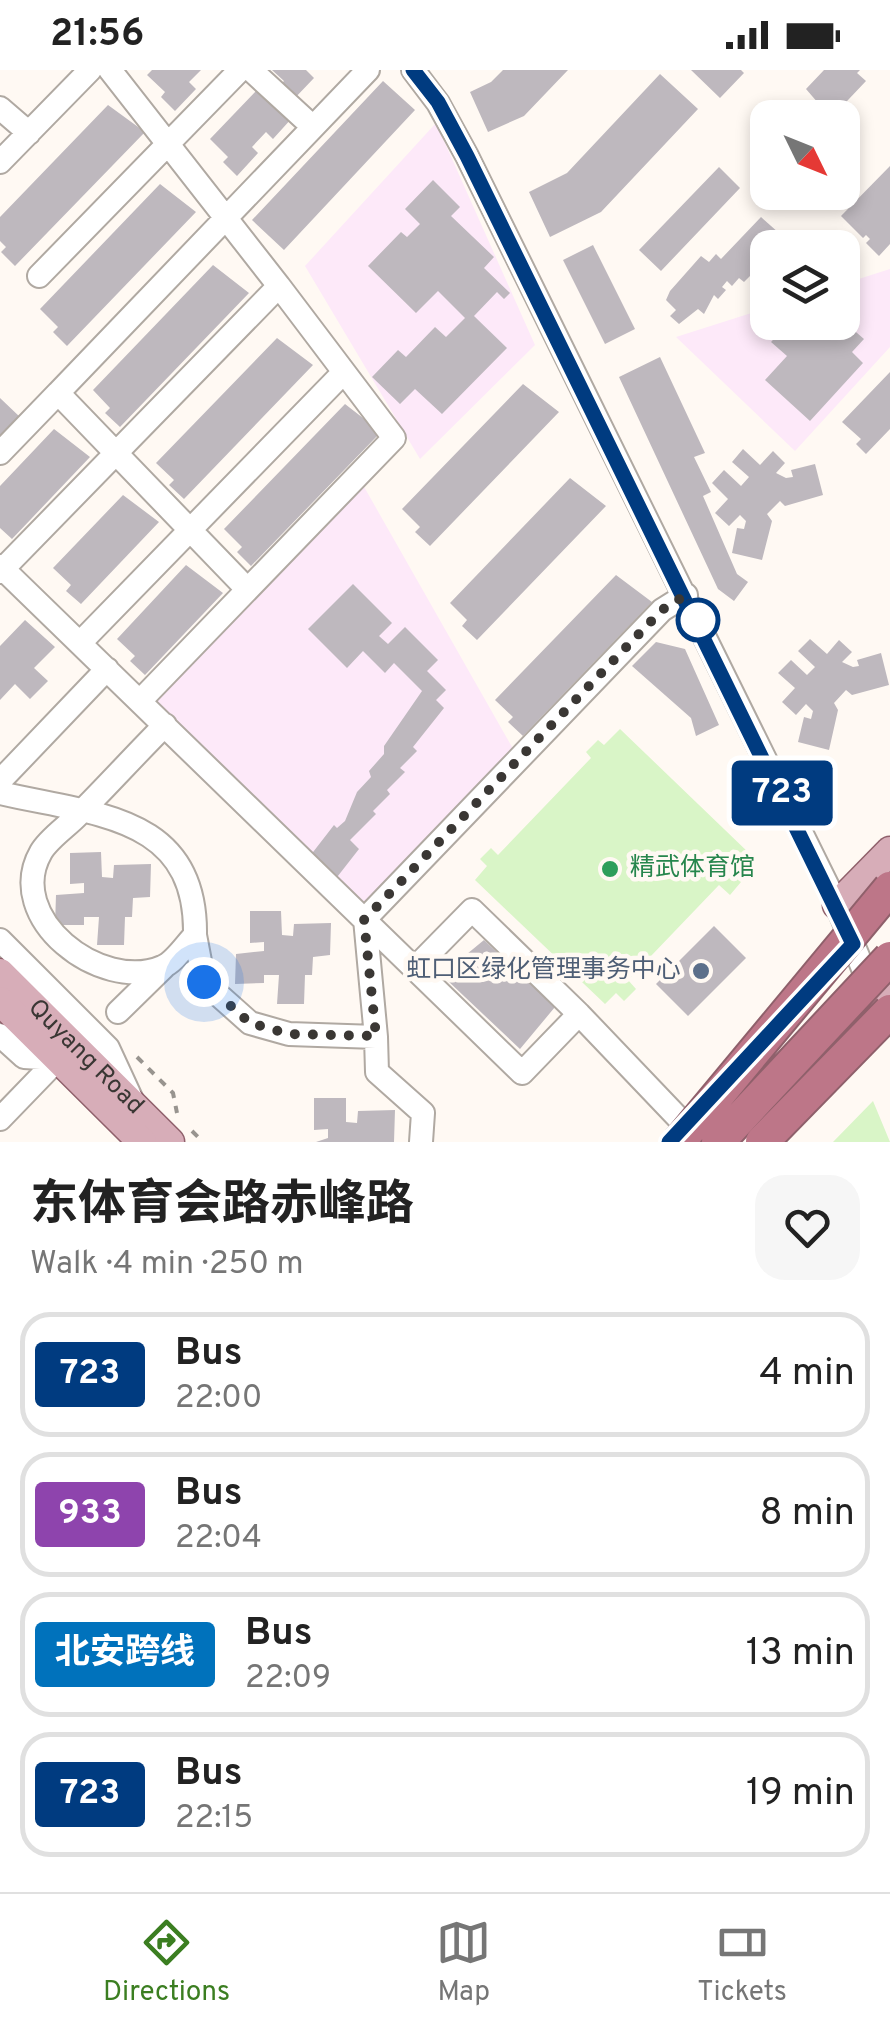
<!DOCTYPE html>
<html lang="en">
<head>
<meta charset="utf-8">
<style>
  body { margin:0; font-family:Overpass,"Noto Sans SC",sans-serif; background:#f6f6f6; color:#222; height:100vh; display:flex; flex-direction:column; font-size:38px; white-space:nowrap }
  * { box-sizing:border-box; margin:0 }
  p { font-size:32px; color:#767676 }
  .icon { flex:none; width:55px; height:55px; fill:none; stroke:currentColor; stroke-width:2; stroke-linecap:round; stroke-linejoin:round }
  .map { position:relative; height:1072px; overflow:hidden }
  .sheet { display:flex; flex-direction:column; background:#fff; flex:1 }
  .sheet>* { flex:none }
  .badge { padding:0 20px; border-radius:8px; font-size:35px; line-height:65px }
  .needle { width:65px; rotate:133deg }
  .fabs { position:absolute; left:750px; top:30px; display:grid; gap:20px }
  .fabs a { display:grid; place-items:center; width:110px; height:110px; border-radius:20px; background:#fff; box-shadow:0 5px 15px #0003; font-size:50px }
  .you { position:absolute; width:50px; height:50px; margin:-25px; border:8px solid #fff; border-radius:50%; background:#1a73e8; box-shadow:0 0 0 15px #1a73e833 }
  .map>.badge { position:absolute; translate:-50% -50%; box-shadow:0 0 0 5px #fff }
  .round { display:grid; place-items:center; flex:none; width:105px; height:105px; border-radius:30px; background:#f6f6f6 }
  .headline { display:flex; align-items:center; justify-content:space-between; height:170px; padding:0 30px }
  h1 { font-size:48px; font-weight:700; line-height:75px }
  ul { padding:0; list-style:none }
  li { display:flex; align-items:center; gap:30px; height:125px; margin:0 20px 15px; padding:0 10px; border:5px solid #e0e0e0; border-radius:30px }
  li div { flex:1 }
  li b { display:block; font-size:38px }
  li em { font-style:normal }
  li .badge { min-width:110px; font-weight:700; text-align:center }
  .status { display:flex; justify-content:space-between; align-items:center; height:70px; padding:0 50px; background:#fff; direction:ltr }
  .status svg { height:28px; fill:currentColor }
  .dock { display:flex; justify-content:space-around; align-items:center; height:140px; border-top:2px solid #e0e0e0; background:#fff; font-size:28px; color:#767676 }
  .dock a { display:grid; justify-items:center; gap:5px }
  .dock .active { color:#3b7e21 }
  .map>svg:first-child { display:block }
</style>
</head>
<body>
<div class="status"><b>21:56</b><svg viewBox="0 0 49 12"><path d="M0 12V9h3v3zM5 12V6h3v6zM10 12V3h3v9zM15 12V0h3v12zM26 1h20v11H26zM47 4h2v5h-2z"/></svg></div>
<div class="map">
<svg width="890" height="1072" viewBox="0 0 890 1072">
  <rect width="100%" height="100%" fill="#fff9f3"/>
  <!-- education -->
  <path fill="#fde9f9" d="M436,53L535,275L420,389L305,196Z
    M890,199V277L795,381L676,267L767,238L768,252H842L843,214Z
    M363,415L524,698L374,853L152,635Z"/>
  <!-- green -->
  <path fill="#d9f5c7" d="M620,659L750,784L733,803L741,812L730,825L719,815L628,910L636,919L624,931L616,923L605,934L475,810L487,796L480,789L491,778L498,785L591,688L586,682L598,670L604,675Z
    M873,1031L890,1072H833Z"/>
  <!-- building -->
  <path fill="#beb8be" d="M152,0H201L189,12L196,19L175,41L161,27L165,22L147,5Z
    M272,0H306L314,8L293,30L279,16L284,11Z
    M503,0H568L524,46L488,62L470,22L491,12Z
    M691,0H741L744,3L720,28Z
    M824,0H860L857,3L866,11L831,48L806,19Z
    M660,4L698,39L601,142L550,167L529,122L567,103Z
    M383,11L415,40L284,180L252,150Z
    M256,21L292,48L273,69L266,62L252,77L258,83L237,106L223,92L228,87L210,69Z
    M108,35L145,62L15,196L1,182L6,177L0,171V147Z
    M890,96V174L879,186L866,173L870,169L866,165L863,168L841,146Z
    M719,97L740,118L661,201L639,180Z
    M433,110L460,137L451,146L494,187L484,198L510,223L504,229L497,222L474,246L507,278L442,344L415,319L400,334L372,307L398,280L406,287L435,257L446,267L465,248L438,221L416,243L368,196L401,162L407,167L420,154L405,139Z
    M160,114L196,142L67,276L53,262L58,257L40,239Z
    M761,147L788,171L783,178H768V194L756,207L752,204L744,212L739,208L732,216L727,211L722,217L726,220L718,229L714,225L704,244L698,239L679,254L670,246L676,240L666,230L670,221L701,186L709,192L716,184L721,189Z
    M593,175L635,259L605,274L563,190Z
    M213,195L249,223L120,357L105,343L110,338L93,320Z
    M842,250L864,269L852,282L863,293L810,351L765,310L787,286L771,272L790,252L804,265L815,252L825,259Z
    M277,268L313,295L184,429L169,415L174,410L156,393Z
    M660,287L705,383L694,387L711,422L703,426L737,504L748,512L734,531L718,519L619,307Z
    M890,302V359L866,384L856,374L861,369L842,352Z
    M523,314L559,342L430,476L415,462L420,457L402,439Z
    M0,328L21,348L0,369Z
    M345,334L381,362L251,496L237,482L242,477L224,459Z
    M54,359L90,387L12,469L0,458V416Z
    M743,379L760,395L773,381L785,393L776,403L786,408L793,407L791,400L815,394L823,425L785,436L780,431L767,444L772,451L762,490L732,483L737,458L744,459L746,451L740,445L729,456L715,443L728,429L712,413L724,400L741,416L749,407L732,392Z
    M570,408L606,436L477,570L462,556L467,550L450,533Z
    M123,425L159,452L81,534L66,521L71,515L53,498Z
    M186,495L223,523L145,605L130,591L135,586L117,569Z
    M616,505L652,532L523,666L508,652L513,647L495,630Z
    M353,514L392,553L379,566L388,574L405,557L438,590L427,601L446,620L436,630L444,638L413,677L417,681L400,698L405,702L387,720L390,724L373,741L376,744L350,770L359,779L334,811L310,786L334,755L337,758L345,751L357,722L371,707L369,701L384,684V676L422,621L394,593L385,603L363,581L347,598L308,559Z
    M25,550L55,577L34,598L48,611L30,629L15,614L0,630V576Z
    M810,569L827,584L839,570L852,582L842,592L853,597L859,596L857,590L881,583L889,615L852,625L846,620L834,633L838,640L829,680L798,672L804,647L811,649L813,641L806,634L796,645L782,632L795,618L778,603L791,590L807,605L815,597L798,581Z
    M656,572L685,579L719,655L696,666L691,648L632,596Z
    M101,782L102,807L113,808L114,795L151,794L150,827L133,828L132,847H125L124,875H97L99,847H84V855H55L56,825L84,823V813L70,814V783Z
    M250,841H281L282,865L293,866L294,854L331,853L330,885L313,887L312,905H305L304,934H277L279,905H264V913L235,914L236,884L264,881V872L250,873Z
    M714,856L746,888L688,946L656,914Z
    M484,870L555,937L520,979L447,910L454,902L450,898Z
    M314,1028H346V1052L357,1053L358,1041L395,1040L394,1072H316L328,1068V1059L314,1060Z"/>
  <g fill="none" stroke-linecap="round" stroke-linejoin="round">
    <!-- minor casing -->
    <g stroke="#b0a9a2" stroke-width="26">
      <path id="minor" d="M110,0L279,216
        M251,0L313,57
        M413,0L438,33L467,86L837,835L873,923
        M0,38L29,63
        M0,92L90,0
        M39,206L240,0
        M0,383L58,323
        M0,496L522,1003L579,944L685,1055
        M0,502L279,216L394,368L140,631
        M247,519L58,323L368,0
        M80,573L344,302
        M0,711L107,599
        M0,723C93,745 197,744 195,865C186,874 174,893 162,897C101,923 3,848 41,782C49,768 68,756 79,744C108,715 136,684 165,655
        M195,865L204,912L250,953L289,964L376,967L377,1002L423,1043L421,1072
        M0,870L108,978L132,1030
        M415,898L472,840L579,944
        M118,942L164,897
        M0,965L24,987L58,989
        M376,967L365,849L662,540L686,525
        M0,1049L58,989"/>
    </g>
    <!-- major casing -->
    <g stroke="#8f606b" stroke-width="31">
      <g id="major">
        <path d="M837,835L890,781"/>
        <path id="s1" d="M0,903L170,1072"/>
        <path d="M0,931L142,1072"/>
        <path d="M837,974L890,917"/>
      </g>
    </g>
    <!-- path -->
    <path stroke="#98948f" stroke-width="4" stroke-dasharray="8 8" stroke-linecap="butt" d="M137,987L173,1023L177,1043
      M192,1061L203,1072"/>
    <!-- minor -->
    <use href="#minor" stroke="#fff" stroke-width="22"/>
    <!-- major -->
    <use href="#major" stroke="#d7adb8" stroke-width="28"/>
    <!-- highway-bridge casing -->
    <g stroke="#8f606b" stroke-width="36" stroke-linecap="butt">
      <path id="highway-bridge" d="M679,1072L890,818
        M718,1072L890,888
        M762,1072L890,941"/>
    </g>
    <!-- highway-bridge -->
    <use href="#highway-bridge" stroke="#bd7688" stroke-width="32"/>
  </g>
  <g fill="none" stroke-linecap="round" stroke-linejoin="round">
    <!-- line casing -->
    <g stroke="#fff" stroke-width="22">
      <path id="line" d="M413,0L438,32L467,86L853,874L669,1072"/>
    </g>
    <!-- line -->
    <use href="#line" stroke="#003b80" stroke-width="15"/>
    <!-- walk -->
    <path stroke="#3a3734" stroke-width="10" stroke-dasharray="0 18" d="M204,912L250,953L289,964L376,966L364,850L662,540L686,525L698,550"/>
  </g>
  <!-- markers -->
  <circle fill="#fff" stroke="#003b80" stroke-width="5" cx="698" cy="550" r="20"/>
  <circle fill="#2e9e5b" stroke="#fff9f3" stroke-width="4" cx="610" cy="799" r="10"/>
  <circle fill="#5c6f8a" stroke="#fff9f3" stroke-width="4" cx="701" cy="901" r="10"/>
  <g text-anchor="middle" dominant-baseline="central" stroke-width="9" stroke-linejoin="round" paint-order="stroke">
    <!-- leisure labels -->
    <g font-size="25" fill="#27864d" stroke="#fff9f3" text-anchor="start">
      <text x="630" y="799">精武体育馆</text>
    </g>
    <!-- service labels -->
    <g font-size="25" fill="#4e5e75" stroke="#fff9f3" text-anchor="end">
      <text x="681" y="901">虹口区绿化管理事务中心</text>
    </g>
    <!-- street labels -->
    <g font-size="25" fill="#3a3734" stroke="#fff9f3">
      <text stroke="none"><textPath href="#s1" startOffset="120">Quyang Road</textPath></text>
    </g>
  </g>
</svg>
<div class="fabs">
<a><svg class="needle" viewBox="-14 -14 28 28"><path d="M0-13l5 13h-10z" fill="#e53935"/><path d="M0 13l5-13h-10z" fill="#767676"/></svg></a>
<a><svg class="icon" aria-label="layers" viewBox="0 0 24 24"><path d="M12 4l9 5-9 5-9-5zM3 14l9 5 9-5"/></svg></a>
</div>
<div class="you" style="left:204px;top:912px"></div>
<b class="badge" style="left:782px;top:723px;background:#003b80;color:#fff">723</b>
</div>
<section class="sheet">
<div class="headline"><div><h1>东体育会路赤峰路</h1><p>Walk · 4 min · 250 m</p></div><a class="round"><svg class="icon" aria-label="heart" viewBox="0 0 24 24"><path d="M12 20l-8-8c-3-5 5-10 8-4 3-6 11-1 8 4z"/></svg></a></div>
<ul>
<li><span class="badge" style="background:#003b80;color:#fff">723</span><div><b>Bus</b><p>22:00</p></div><em>4 min</em></li>
<li><span class="badge" style="background:#8e44ad;color:#fff">933</span><div><b>Bus</b><p>22:04</p></div><em>8 min</em></li>
<li><span class="badge" style="background:#0072bc;color:#fff">北安跨线</span><div><b>Bus</b><p>22:09</p></div><em>13 min</em></li>
<li><span class="badge" style="background:#003b80;color:#fff">723</span><div><b>Bus</b><p>22:15</p></div><em>19 min</em></li>
</ul>
</section>
<nav class="dock">
<a class="active"><svg class="icon" aria-label="directions" viewBox="0 0 24 24"><path d="M12 3l9 9-9 9-9-9zM9 14v-3h6M13 9l2 2-2 2"/></svg>Directions</a>
<a><svg class="icon" aria-label="map" viewBox="0 0 24 24"><path d="M3 6l6-2 6 2 6-2v14l-6 2-6-2-6 2zM9 4v14M15 6v14"/></svg>Map</a>
<a><svg class="icon" aria-label="tickets" viewBox="0 0 24 24"><path d="M3 7h18v10H3zM15 7v10"/></svg>Tickets</a>
</nav>
</body>
</html>
